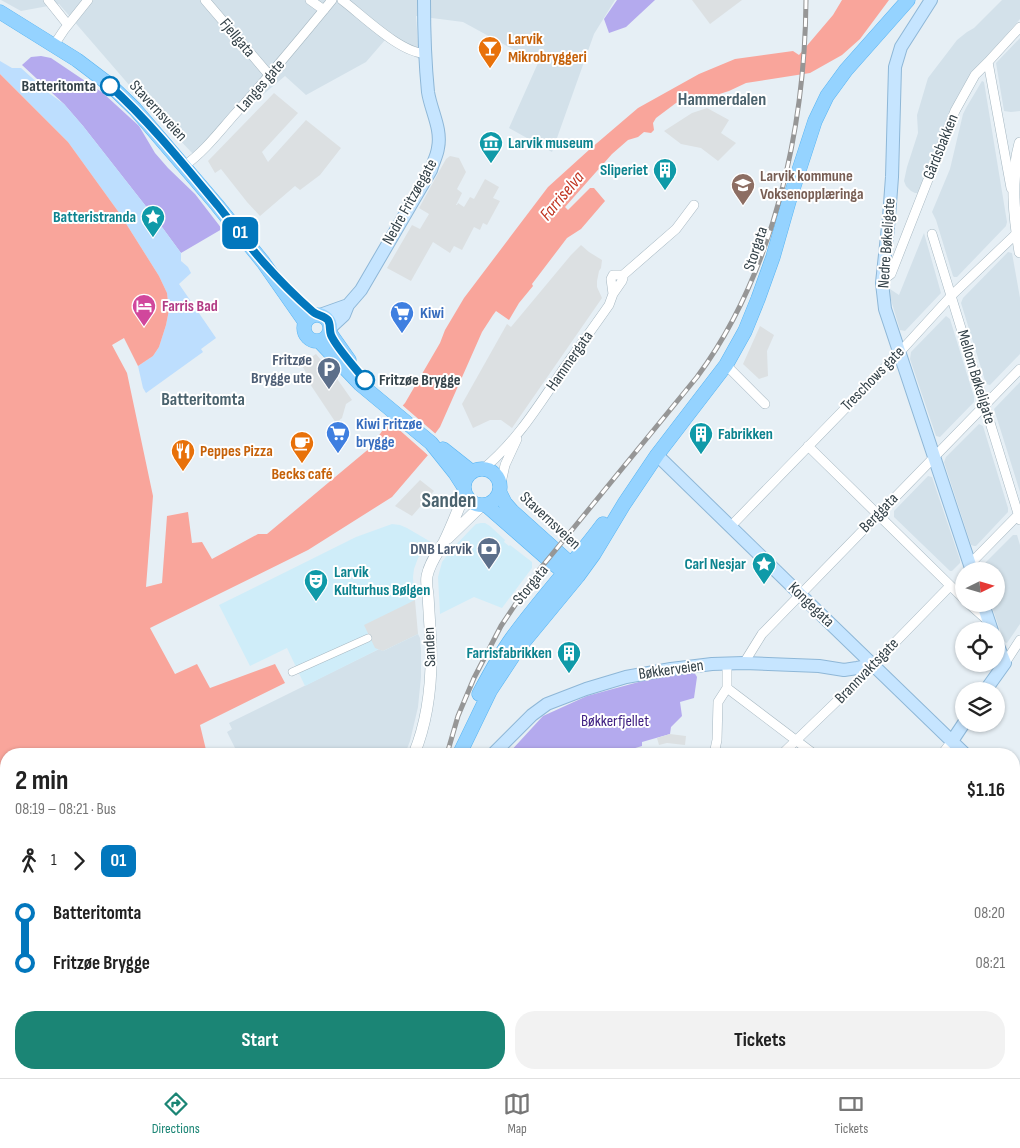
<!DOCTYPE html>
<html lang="en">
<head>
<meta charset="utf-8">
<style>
  body { margin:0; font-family:"Sofia Sans Condensed",sans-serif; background:#f2f2f2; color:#222; height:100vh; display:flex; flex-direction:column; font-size:19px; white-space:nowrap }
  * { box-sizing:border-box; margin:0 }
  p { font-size:16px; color:#767676 }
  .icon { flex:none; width:28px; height:28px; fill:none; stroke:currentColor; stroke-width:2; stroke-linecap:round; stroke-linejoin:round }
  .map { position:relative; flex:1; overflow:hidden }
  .drawer { position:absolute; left:0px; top:748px; width:1020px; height:331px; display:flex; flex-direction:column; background:#fff; border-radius:20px 20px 0 0; box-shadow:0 1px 4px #0004 }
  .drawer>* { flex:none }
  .badge { padding:0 10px; border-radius:8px; font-size:18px; line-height:32px }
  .needle { width:32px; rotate:85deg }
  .fabs { position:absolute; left:955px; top:562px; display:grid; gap:10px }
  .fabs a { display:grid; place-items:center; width:50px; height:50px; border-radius:50%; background:#fff; box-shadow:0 1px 4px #0004; font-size:25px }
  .map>.badge { position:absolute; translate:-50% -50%; box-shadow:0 0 0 2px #fff }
  .legs { display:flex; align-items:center; gap:8px; height:55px; padding:0 15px; font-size:16px }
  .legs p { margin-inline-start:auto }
  .headline { display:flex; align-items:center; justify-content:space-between; height:85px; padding:0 15px }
  h1 { font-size:28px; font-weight:700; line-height:38px }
  .cta { display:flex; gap:10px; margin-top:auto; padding:10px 15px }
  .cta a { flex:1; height:58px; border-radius:20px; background:#1b8575; color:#fff; font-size:20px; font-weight:700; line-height:58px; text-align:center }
  .cta a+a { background:#f2f2f2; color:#222 }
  ul { padding:0 15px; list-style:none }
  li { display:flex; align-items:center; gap:18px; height:50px; font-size:19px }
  li i { display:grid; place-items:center; width:8px; height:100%; margin:0 6px; background:currentColor }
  li i::after { content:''; width:12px; height:12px; margin:-6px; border:4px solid; border-radius:50%; background:#fff }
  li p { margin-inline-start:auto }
  li:first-child i { background:linear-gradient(#0000 50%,currentColor 0) }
  li:last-child i { background:linear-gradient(currentColor 50%,#0000 0) }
  .tabs { display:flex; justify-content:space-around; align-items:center; height:70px; border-top:1px solid #e0e0e0; background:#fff; font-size:14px; color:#767676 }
  .tabs a { display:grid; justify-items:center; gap:2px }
  .tabs .active { color:#1b8575 }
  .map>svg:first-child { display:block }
</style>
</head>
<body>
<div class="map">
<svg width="1020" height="1078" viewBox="0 0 1020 1078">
  <rect width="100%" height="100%" fill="#e6eff5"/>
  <!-- residential -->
  <path fill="#d3e1ea" d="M1,0H615L594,34L552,152L509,128L538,63L463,22L416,16L419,59L385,40L366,62L306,95L285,76L193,154L143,101L59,4L21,11Z
    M1002,0H1020V19L971,75L964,85L956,99L920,190L918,193H915L911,191L906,186L904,181L907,167L918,133L917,115L928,78L957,40L967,32L974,28Z
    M1020,38V111L1011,112L1004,111L996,63Z
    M982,81L984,82L1007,222L1006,226L957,277H954L953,276L936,220L932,212L950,169L963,114L966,108Z
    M924,233L941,293L905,331L900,330L888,290L890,289L899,295Z
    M1008,252L1012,253L1020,298V354L990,385L986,384L961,303L963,298Z
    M946,316L950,319L974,397V402L940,437L936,436L910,359L911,352Z
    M1020,382V492L994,409Z
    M979,424L983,426L1008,508V512L976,546H974L971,545L944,462L946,457Z
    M928,476L932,477L960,560V563L952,571H950L894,517V511Z
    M1013,535H1017L1020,545V624L1007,643L1004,642L991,604H996V571H981L980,568Z
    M418,634L420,638L421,651V677L418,707L410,741L405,754H238L227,732L232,729L229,723L379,649L383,651Z"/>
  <!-- commercial -->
  <path fill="#cfedf9" d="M481,523H485L490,526L505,540L504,542L509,546L510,545L532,562V568L502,608L474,597L440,614L438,577L442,562L452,549L471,529L476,524Z
    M392,524L400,525L407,528L431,542L429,547L418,558L414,569L413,577L416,626L418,634L383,651L379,649L305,686L287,648L250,666L219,605L356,537Z
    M1014,936L1020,939V1026L1014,1022Z
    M1014,1044L1020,1048V1068L1013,1078H888L879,1073L1014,1072Z"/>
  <!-- green -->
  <path fill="#b4aaee" d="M617,0H655L626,27L609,33L604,19Z
    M41,56L51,58L103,93L139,126L155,153L168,168L195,194L222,229L181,253L159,223L83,126L64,104L22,65L31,57Z
    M694,672L697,677L694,698L680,702L682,716L671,727L670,734L642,742V746L622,752L623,754H508L543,716L587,696L646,680L679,674Z
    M334,1073H392L391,1078H335Z"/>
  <!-- sand -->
  <path fill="#bddefe" d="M0,61L12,68H21L50,94L64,104L83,126L159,223L181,253V261L188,267L191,273L179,284L216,338L201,349L203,352L146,393L143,388L138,366L153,356L159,347L166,325L169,310L167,293L159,276L120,214L68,142L0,74Z"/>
  <!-- parking -->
  <path fill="#dce0e2" d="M692,0H742L710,24Z
    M274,93L298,113L262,152L268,162L306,120L341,148L320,175L300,190L295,186L260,216L247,202L221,169L215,173L208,161Z
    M707,108L729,120L721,133L736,143L718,161L701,148L681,144L664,131L692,113Z
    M450,156L459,158L466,172L457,189L462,193L456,205H457L458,203L464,207L470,197L474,199L485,179L499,187L493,198L500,201L487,225L483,223L480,230L474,227L462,250L454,246L450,253L433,242L411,281L387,268L412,225L420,229L429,214L419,208L446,159Z
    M581,245L589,252L602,260L601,268L599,271L597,281V287L602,298L512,428L501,420H490L473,428L462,404L507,324L511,327L571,255Z
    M760,326L774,335L767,351L768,376L759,379L743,364Z
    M316,354L321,360L323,359L352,400L346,404L342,418L336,423L310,384L312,382L301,364Z
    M420,480L434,491L412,516L395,506Z
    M415,600L418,634L383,651L375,648L364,625Z
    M670,734L686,736L685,745L667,743L659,745L657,738Z
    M783,1072L817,1073L821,1076L823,1074L828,1078H779Z
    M459,1073H492L493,1078H458Z"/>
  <!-- water -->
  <path fill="#f9a59b" d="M842,0H889L860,39L842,55L810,73L746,83L729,91L707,98L695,97L676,103L656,118L653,123L654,130L651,133L644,132L638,137L628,140L612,154L565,207L568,210L590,188H594L605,201L581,229L567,238L532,284L533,286L519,303L509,320L496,311L493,315L482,332L440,427L423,450L428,455L392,497L308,550L150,628L175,674L197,664L210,688L275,664L285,683L200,725L207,754H6V1072H334L335,1078H0V74L68,142L120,214L159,276L167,293L169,310L166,325L159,347L153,356L138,366L124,338L112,345L127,373L153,496L146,587L162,583L167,516L188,512L192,543L202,542L212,559L258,534H267L371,447L389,421L405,403L440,343L445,330L464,298L548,187L590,149L638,108L699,74L735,59L793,51L799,55L833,15Z"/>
  <!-- pier -->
  <path fill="#e6eff5" d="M401,404L437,435L426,450L430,454V457L387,419Z"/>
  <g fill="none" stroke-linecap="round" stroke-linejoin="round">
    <!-- pedestrian casing -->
    <g stroke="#a7b8c2" stroke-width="8">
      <path id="pedestrian" d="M292,672L368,638
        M1014,926L1020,929
        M1014,1031L1020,1035"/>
    </g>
    <!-- minor casing -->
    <g stroke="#a7b8c2" stroke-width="10">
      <path id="minor" d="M48,0L68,25
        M205,0L270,76
        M310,0L324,10
        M342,0C361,14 402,55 426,53
        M54,45L64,30L88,0
        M988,62L1011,188
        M184,166C204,152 219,132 235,114C269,77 300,39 332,0
        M932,234L1020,520
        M622,276L676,229L694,205
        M883,277H887L891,274L955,111L975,75L988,62L1020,27
        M726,365L765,404
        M808,446L964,599
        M483,469C515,443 537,408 560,374C576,351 593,328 609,305L613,294L622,281L623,278L620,275H613L611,279L613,294
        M501,483L505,465L517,439
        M730,527L899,353L951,296L1017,233
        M970,564L1018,515
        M969,604L987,620
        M744,663L762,634L1020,369
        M1005,663L1020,640
        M727,688L814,754
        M714,754L717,740L718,702L727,688V664
        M782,754L864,675L873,665L950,586
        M942,754L952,741
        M1014,798L1020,791
        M681,1072L687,1078"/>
    </g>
    <!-- tertiary casing -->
    <g stroke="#a7b8c2" stroke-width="12">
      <path id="tertiary" d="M1020,143C1010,180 1014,216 1020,252
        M448,538L481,506
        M414,754C428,720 432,681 431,645C430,628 429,612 428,595C427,589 426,582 427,576C430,562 437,554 444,542C452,526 458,509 465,493
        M850,1072L860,1078"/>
    </g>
    <!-- secondary casing -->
    <g stroke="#8eb7d7" stroke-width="14">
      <path id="secondary" d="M931,0L901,47L895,67L892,177L889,217L882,283L885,309L972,571
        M320,315L348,305
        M330,328L344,315L348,305L361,290L431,170C433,162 437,156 438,148C442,129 431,111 428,92C425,62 424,30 424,0
        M657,455L809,603L965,754
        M983,604L992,631
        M985,691L1005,663L996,641
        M952,741L964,723
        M493,754L532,715L547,704L586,689L626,677L671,669L712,664L744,663L819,666L844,670L857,668L873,665
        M1014,802L1020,808
        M400,1078L401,1072
        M762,1078L767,1072"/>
    </g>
    <!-- primary casing -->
    <g stroke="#57b4f2" stroke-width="15">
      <path id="primary" d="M0,12L77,60L110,85L135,109L217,205L263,262L305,322
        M304 328a13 13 0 1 1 26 0a13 13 0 1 1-26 0Z
        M330,333L349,360
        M319,341L360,384L431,443L455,473L464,487
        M443,449L472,472
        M464 487a18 18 0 1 1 36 0a18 18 0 1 1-36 0Z
        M500,493L505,503L512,511L571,564L575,571
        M486,505L550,561L564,572L573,575
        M479,694C489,675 499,656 512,638C540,599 574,563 603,524
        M460,753L490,691L517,650L578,576L594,554L624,504L657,455L726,365L745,331L758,299L773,257L789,201L815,121L827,96L846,70L908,0
        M506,1072V1078"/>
    </g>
    <!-- pedestrian -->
    <use href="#pedestrian" stroke="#fff" stroke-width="7"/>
    <!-- minor -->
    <use href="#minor" stroke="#fff" stroke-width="9"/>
    <!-- tertiary -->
    <use href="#tertiary" stroke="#fff" stroke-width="11"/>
    <!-- secondary -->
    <use href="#secondary" stroke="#c6e5ff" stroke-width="12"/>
    <!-- primary -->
    <use href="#primary" stroke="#95d3ff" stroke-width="14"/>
    <!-- rail casing -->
    <g stroke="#969696" stroke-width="5">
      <path id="rail" d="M447,754L458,716L474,678L501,626L517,602L540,569L697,377C774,273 805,128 806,0
        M435,1078L436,1072"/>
    </g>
    <!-- rail -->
    <use href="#rail" stroke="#fff" stroke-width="3" stroke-dasharray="9" stroke-linecap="butt"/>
  </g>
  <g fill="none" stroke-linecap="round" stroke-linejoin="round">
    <!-- line-1 casing -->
    <g stroke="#fff" stroke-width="11">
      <path id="line-1" d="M110,86C149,121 185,166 219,207C234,226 248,245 264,263C279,280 295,296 312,311C317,316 324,315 328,320C331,325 329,330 331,335C336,347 356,369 365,380"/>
    </g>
    <!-- line-1 -->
    <use href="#line-1" stroke="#0277bd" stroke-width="8"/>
  </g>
  <!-- icons -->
  <defs>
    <g id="bar-pin" transform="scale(1.25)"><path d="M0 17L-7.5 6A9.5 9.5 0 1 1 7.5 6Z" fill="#e8710a" stroke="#fff"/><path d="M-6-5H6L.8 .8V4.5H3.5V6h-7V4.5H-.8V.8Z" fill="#fff"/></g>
    <g id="museum-pin" transform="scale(1.25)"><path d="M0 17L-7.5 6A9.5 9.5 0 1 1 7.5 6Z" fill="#0f9aa8" stroke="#fff"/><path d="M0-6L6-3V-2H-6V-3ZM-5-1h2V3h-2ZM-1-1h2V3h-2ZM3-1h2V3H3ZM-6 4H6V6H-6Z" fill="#fff"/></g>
    <g id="building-pin" transform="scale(1.25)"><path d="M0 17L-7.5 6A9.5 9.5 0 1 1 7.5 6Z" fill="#0f9aa8" stroke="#fff"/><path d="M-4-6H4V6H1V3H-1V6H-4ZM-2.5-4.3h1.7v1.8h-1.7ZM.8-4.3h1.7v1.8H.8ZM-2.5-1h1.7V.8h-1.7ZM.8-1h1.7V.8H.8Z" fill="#fff"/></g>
    <g id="school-pin" transform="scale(1.25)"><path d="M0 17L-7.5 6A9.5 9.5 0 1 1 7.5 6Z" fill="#8d6e63" stroke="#fff"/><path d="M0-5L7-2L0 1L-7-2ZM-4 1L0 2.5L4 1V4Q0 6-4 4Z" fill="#fff"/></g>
    <g id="sight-pin" transform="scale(1.25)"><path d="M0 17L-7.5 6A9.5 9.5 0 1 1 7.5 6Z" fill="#0f9aa8" stroke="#fff"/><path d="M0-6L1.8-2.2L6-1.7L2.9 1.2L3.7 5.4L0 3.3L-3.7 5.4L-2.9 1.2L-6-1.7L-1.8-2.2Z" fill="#fff"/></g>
    <g id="hotel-pin" transform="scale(1.25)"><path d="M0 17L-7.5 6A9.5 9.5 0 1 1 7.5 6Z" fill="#d1479c" stroke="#fff"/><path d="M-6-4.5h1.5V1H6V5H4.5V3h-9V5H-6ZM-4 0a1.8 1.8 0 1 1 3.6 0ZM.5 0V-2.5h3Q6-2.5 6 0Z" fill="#fff"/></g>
    <g id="supermarket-pin" transform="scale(1.25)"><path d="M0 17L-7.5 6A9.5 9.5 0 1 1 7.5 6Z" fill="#3f7fe0" stroke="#fff"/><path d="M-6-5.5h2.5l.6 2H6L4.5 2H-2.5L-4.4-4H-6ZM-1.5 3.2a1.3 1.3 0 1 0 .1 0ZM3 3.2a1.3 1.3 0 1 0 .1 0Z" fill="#fff"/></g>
    <g id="parking-pin" transform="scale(1.25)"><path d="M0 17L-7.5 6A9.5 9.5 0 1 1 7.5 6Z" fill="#5c6f8a" stroke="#fff"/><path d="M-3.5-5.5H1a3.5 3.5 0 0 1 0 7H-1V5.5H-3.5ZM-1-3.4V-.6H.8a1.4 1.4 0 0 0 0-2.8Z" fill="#fff"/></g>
    <g id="cafe-pin" transform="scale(1.25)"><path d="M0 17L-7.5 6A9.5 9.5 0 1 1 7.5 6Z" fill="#e8710a" stroke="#fff"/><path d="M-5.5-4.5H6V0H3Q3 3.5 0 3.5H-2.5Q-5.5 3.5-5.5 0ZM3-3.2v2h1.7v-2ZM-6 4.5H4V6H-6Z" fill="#fff"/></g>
    <g id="restaurant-pin" transform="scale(1.25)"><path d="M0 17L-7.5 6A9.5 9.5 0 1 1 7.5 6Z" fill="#e8710a" stroke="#fff"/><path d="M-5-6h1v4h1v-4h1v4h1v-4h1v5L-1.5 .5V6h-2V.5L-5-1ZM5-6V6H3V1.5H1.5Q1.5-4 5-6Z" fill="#fff"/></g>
    <g id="bank-pin" transform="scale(1.25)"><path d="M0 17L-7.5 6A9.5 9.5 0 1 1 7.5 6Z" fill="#5c6f8a" stroke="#fff"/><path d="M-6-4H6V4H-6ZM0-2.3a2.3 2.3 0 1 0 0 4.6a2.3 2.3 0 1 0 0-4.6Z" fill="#fff"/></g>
    <g id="theatre-pin" transform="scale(1.25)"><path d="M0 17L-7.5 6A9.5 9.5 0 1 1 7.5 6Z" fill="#0f9aa8" stroke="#fff"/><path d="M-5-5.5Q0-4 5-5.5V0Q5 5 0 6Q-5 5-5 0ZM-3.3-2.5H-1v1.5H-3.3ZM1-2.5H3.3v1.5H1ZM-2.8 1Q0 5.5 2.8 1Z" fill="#fff"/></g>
  </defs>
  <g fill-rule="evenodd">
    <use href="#bar-pin" x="490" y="48"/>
    <use href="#museum-pin" x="491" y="143"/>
    <use href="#building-pin" x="665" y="170"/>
    <use href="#school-pin" x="743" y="185"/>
    <use href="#sight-pin" x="153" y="217"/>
    <use href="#hotel-pin" x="144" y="306"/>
    <use href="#supermarket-pin" x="402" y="313"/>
    <use href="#parking-pin" x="329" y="369"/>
    <use href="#supermarket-pin" x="338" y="433"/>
    <use href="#building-pin" x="701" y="434"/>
    <use href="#cafe-pin" x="302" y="443"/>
    <use href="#restaurant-pin" x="183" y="451"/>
    <use href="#bank-pin" x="489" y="549"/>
    <use href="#sight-pin" x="764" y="564"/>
    <use href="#theatre-pin" x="316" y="581"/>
    <use href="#building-pin" x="569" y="653"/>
  </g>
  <!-- markers -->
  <g fill="#fff" stroke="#0277bd" stroke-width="2.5">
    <circle cx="110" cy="86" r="9"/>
    <circle cx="365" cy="380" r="9"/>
  </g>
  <g text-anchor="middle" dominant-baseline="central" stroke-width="4" stroke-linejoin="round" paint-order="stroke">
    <!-- street labels -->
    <g font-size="16" fill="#344249" stroke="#fff">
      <text transform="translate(237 38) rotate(50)">Fjellgata</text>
      <text transform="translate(261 86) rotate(-49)">Langes gate</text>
      <text transform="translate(158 111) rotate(47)">Stavernsveien</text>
      <text transform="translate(941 147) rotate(-68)">Gårdsbakken</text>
      <text transform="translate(410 202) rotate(-61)">Nedre Fritzøegate</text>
      <text transform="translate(887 243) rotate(-86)">Nedre Bøkeligate</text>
      <text transform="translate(756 249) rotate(-72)">Storgata</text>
      <text transform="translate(570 361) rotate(-55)">Hammergata</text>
      <text transform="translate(976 377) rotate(73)">Mellom Bøkeligate</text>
      <text transform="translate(873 379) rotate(-46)">Treschows gate</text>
      <text transform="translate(879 513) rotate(-46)">Berggata</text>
      <text transform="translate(550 521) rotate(43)">Stavernsveien</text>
      <text transform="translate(531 585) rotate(-51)">Storgata</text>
      <text transform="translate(811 605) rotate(44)">Kongegata</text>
      <text transform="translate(430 647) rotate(-92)">Sanden</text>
      <text transform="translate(671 670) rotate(-8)">Bøkkerveien</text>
      <text transform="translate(867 671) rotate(-46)">Brannvaktsgate</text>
    </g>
    <!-- food labels -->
    <g font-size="16" font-weight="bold" fill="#c56008" stroke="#fff" text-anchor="start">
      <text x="508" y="39">Larvik<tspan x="508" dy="18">Mikrobryggeri</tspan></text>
      <text x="200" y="451">Peppes Pizza</text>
      <text x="302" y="474" text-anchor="middle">Becks café</text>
    </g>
    <!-- stop labels -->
    <g font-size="16" font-weight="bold" fill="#344249" stroke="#fff" text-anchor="end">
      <text x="96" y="86">Batteritomta</text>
      <text x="379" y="380" text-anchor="start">Fritzøe Brygge</text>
    </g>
    <!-- culture labels -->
    <g font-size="16" font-weight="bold" fill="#0d838f" stroke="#fff" text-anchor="end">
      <text x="508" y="143" text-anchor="start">Larvik museum</text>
      <text x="648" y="170">Sliperiet</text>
      <text x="136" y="217">Batteristranda</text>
      <text x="718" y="434" text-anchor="start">Fabrikken</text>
      <text x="746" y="564">Carl Nesjar</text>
      <text x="334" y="572" text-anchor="start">Larvik<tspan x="334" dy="18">Kulturhus Bølgen</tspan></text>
      <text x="552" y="653">Farrisfabrikken</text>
    </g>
    <!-- education labels -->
    <g font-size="16" font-weight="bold" fill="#785e54" stroke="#fff" text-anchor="start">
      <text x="760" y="176">Larvik kommune<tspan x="760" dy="18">Voksenopplæringa</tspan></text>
    </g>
    <!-- hotel labels -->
    <g font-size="16" font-weight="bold" fill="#b23c85" stroke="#fff" text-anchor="start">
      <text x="162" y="306">Farris Bad</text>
    </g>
    <!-- shop labels -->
    <g font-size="16" font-weight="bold" fill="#366cbe" stroke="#fff" text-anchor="start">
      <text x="420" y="313">Kiwi</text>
      <text x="356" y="424">Kiwi Fritzøe<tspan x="356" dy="18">brygge</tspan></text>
    </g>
    <!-- service labels -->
    <g font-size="16" font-weight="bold" fill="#4e5e75" stroke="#fff" text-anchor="end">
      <text x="312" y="360">Fritzøe<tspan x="312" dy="18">Brygge ute</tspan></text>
      <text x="472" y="549">DNB Larvik</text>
    </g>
    <!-- park labels -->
    <g font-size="16" fill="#3f2082" stroke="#fff">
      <text x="615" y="721">Bøkkerfjellet</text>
    </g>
    <!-- neighbourhood labels -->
    <g font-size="18" font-weight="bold" fill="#4a626d" stroke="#fff">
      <text x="722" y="99">Hammerdalen</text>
      <text x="203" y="399">Batteritomta</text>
    </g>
    <!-- water labels -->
    <g font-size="18" font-style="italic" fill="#c13420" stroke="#fff">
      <text transform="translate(562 196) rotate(-50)">Farriselva</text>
    </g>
    <!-- district labels -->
    <g font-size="21" font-weight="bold" fill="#4a626d" stroke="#fff">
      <text x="449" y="500">Sanden</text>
    </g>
  </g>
</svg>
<div class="fabs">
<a><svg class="needle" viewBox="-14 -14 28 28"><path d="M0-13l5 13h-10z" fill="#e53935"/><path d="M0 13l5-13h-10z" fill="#767676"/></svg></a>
<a><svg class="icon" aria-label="locate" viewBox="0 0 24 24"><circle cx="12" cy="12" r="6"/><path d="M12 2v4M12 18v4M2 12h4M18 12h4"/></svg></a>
<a><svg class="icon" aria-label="layers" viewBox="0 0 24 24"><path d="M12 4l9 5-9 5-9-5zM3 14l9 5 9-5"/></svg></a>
</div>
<b class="badge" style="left:240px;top:233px;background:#0277bd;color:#fff">01</b>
<section class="drawer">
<div class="headline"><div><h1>2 min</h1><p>08:19 – 08:21 · Bus</p></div><b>$1.16</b></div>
<div class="legs"><svg class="icon" aria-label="walk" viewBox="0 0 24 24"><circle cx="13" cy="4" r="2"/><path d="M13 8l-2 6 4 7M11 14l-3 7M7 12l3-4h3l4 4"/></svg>1<svg class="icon" aria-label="forward" viewBox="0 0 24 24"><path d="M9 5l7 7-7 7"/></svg><b class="badge" style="background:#0277bd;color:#fff">01</b></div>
<ul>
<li><i style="color:#0277bd"></i><b>Batteritomta</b><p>08:20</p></li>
<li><i style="color:#0277bd"></i><b>Fritzøe Brygge</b><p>08:21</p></li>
</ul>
<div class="cta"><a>Start</a><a>Tickets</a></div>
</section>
</div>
<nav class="tabs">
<a class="active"><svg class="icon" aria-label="directions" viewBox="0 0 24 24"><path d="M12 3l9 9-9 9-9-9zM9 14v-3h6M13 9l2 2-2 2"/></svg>Directions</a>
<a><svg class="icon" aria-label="map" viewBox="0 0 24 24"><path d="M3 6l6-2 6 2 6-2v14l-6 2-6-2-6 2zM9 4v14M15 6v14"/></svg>Map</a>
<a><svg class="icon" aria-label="tickets" viewBox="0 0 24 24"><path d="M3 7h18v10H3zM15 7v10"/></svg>Tickets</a>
</nav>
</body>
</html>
